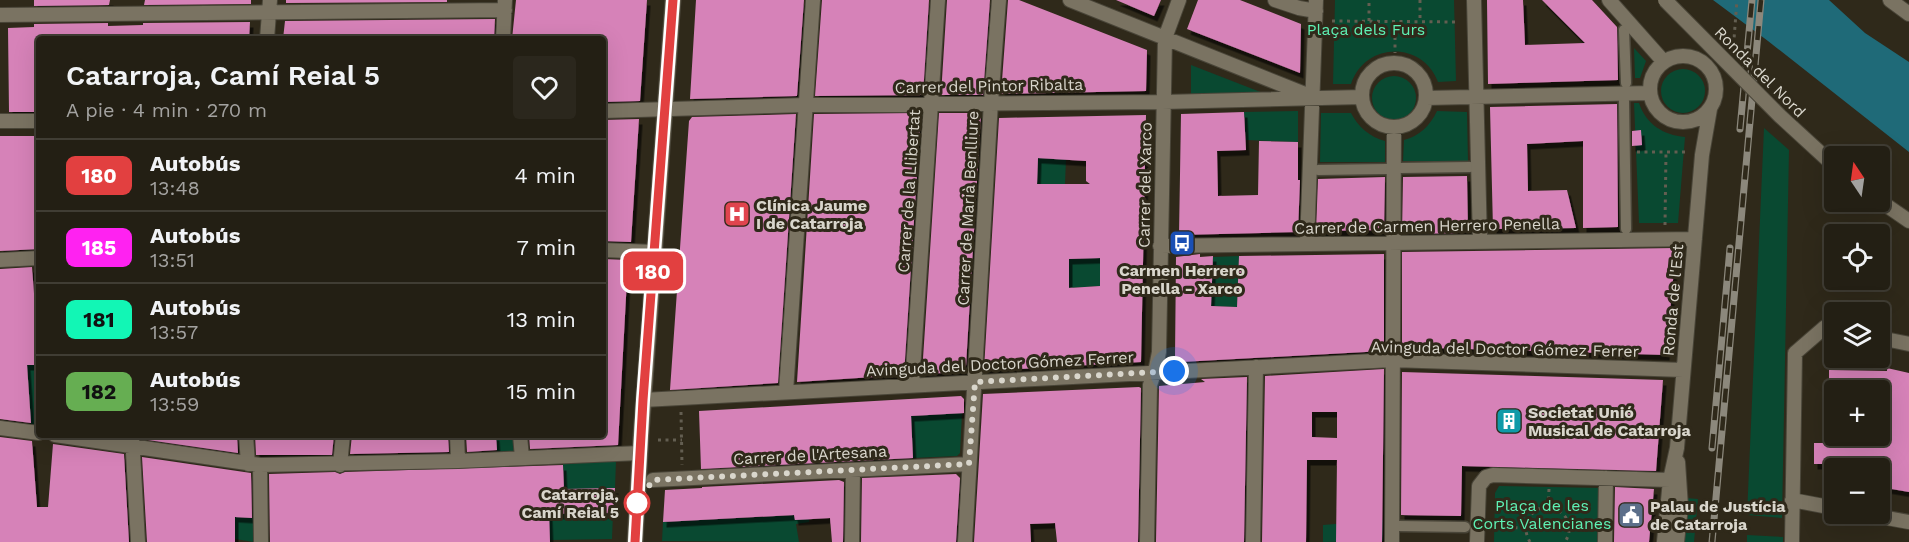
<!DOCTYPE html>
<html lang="es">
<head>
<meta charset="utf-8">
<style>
  body { margin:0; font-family:"Work Sans",sans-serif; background:#2b271d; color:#f1f3f6; height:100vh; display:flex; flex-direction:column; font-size:22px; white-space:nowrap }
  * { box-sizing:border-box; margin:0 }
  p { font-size:20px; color:#a3a2a0 }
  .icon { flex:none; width:33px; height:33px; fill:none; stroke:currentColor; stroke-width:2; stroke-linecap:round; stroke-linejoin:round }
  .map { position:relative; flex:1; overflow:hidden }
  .drawer { position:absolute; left:36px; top:36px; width:570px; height:402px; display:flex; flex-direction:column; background:#231f14; border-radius:6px; box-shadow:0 6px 24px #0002,0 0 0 2px #403d34 }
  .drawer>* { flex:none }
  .badge { padding:0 12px; border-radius:9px; font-size:21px; line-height:39px }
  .needle { width:39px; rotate:347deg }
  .tools { position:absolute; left:1824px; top:146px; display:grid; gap:12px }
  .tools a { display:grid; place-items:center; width:66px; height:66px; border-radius:6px; background:#231f14; box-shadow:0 6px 24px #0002,0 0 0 2px #403d34; font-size:30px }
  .you { position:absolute; width:30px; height:30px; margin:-15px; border:4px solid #fff; border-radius:50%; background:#1a73e8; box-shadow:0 0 0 9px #1a73e833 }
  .map>.badge { position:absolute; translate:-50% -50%; box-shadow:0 0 0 3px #fff }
  .round { display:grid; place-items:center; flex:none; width:63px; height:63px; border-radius:6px; background:#2b271d }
  .overview { display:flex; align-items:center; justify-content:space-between; height:102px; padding:0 30px }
  h1 { font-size:28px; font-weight:600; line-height:45px }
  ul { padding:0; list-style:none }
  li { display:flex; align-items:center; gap:18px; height:72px; padding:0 30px; border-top:2px solid #403d34 }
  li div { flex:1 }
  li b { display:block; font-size:22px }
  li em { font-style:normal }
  li .badge { min-width:66px; font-weight:700; text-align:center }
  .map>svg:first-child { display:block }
</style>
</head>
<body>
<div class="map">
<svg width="1909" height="542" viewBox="0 0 1909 542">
  <defs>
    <filter id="shadow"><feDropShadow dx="3.5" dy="5.5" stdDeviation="0" flood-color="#0009"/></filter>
  </defs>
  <rect width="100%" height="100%" fill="#2f291a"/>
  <!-- green -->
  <path fill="#094931" d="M1335,0H1454L1456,81L1438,82C1422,40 1365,42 1351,84H1333Z
    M1634,48L1646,61L1640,78H1635Z
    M1191,65L1263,93L1191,95Z
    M1661 91a22 22 0 1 1 44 0a22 22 0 1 1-44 0Z
    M1372 98a22 22 0 1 1 44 0a22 22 0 1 1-44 0Z
    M1634,103H1639C1646,124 1663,135 1685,137L1678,223H1639Z
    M1298,111V142L1246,140L1244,112Z
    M1437,111L1467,112L1468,161H1403L1404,140C1419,136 1430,126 1437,111Z
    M1321,113H1351C1358,127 1370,137 1385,141V162H1320Z
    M1764,128L1789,150L1782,518L1747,515Z
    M1038,158L1066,159L1065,184H1037Z
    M1239,256L1237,307L1211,306L1213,257Z
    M1100,258V286L1069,288V259Z
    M27,365H39V426L31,425Z
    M962,413L960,453L957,456L913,458L911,416Z
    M496,435H514L515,452L497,453Z
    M616,461L615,488L564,489L563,463Z
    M807,482L809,522L796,524L799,542L662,541L663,522L796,515Z
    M1499,486L1602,488L1600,542H1494L1495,493Z
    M1685,498L1698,499L1694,542H1681Z
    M613,513L612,539L550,540L549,514Z
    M235,517L254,518V542L235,539Z
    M1383,520V541L1323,542V525Z
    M1747,535L1783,537V542H1747Z"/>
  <!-- water -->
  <path fill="#1f6a78" d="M1713,0H1829L1865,33L1909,62V152L1768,41Z"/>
  <!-- building -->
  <path fill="#d682b8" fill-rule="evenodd" filter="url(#shadow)" d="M34,0H110L109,5L34,6Z
    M145,0H251V4L144,5Z
    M286,0H447V2L286,3Z
    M516,0H647L640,101L603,102V39H512Z
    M696,0H804L797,96L690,99Z
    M822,0H929L923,95L815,96Z
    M947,0H990L983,95H941Z
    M1008,0H1019L1147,50L1146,91L1001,94Z
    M1116,0H1161L1154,16Z
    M1198,0H1240L1301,24L1300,73L1187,29Z
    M1487,0H1523L1525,45L1585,43L1542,0H1592L1617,27L1618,80L1488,84Z
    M495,19L494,39H283L285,21Z
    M250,22L249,39H39V112H9L8,28L34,27V24L108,23V26L143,25V23Z
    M1617,104L1618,227L1583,228V141L1527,144L1528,191L1567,190L1576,228L1493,229L1490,107Z
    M1244,112L1246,150L1217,151L1218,196L1258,195L1259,141L1298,142V180H1300L1298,232L1179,235L1181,114Z
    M921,113L904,375L797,382L814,114Z
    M939,113H981L966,366L962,372L922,374Z
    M796,114L778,383L670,390L689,121L692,117Z
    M1146,115L1141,362L986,371L984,369L999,118ZM1038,158L1086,161V181L1090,184H1037ZM1100,258V286L1069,288V259Z
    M639,119L631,242L603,241V120Z
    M1641,130L1642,145L1632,146V131Z
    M0,136H39V249L0,251Z
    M1467,176L1468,230H1459V233L1402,234L1403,177Z
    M1385,177L1384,230L1316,231L1318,179Z
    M1676,248L1666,355L1402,347V252Z
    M1200,254V257L1213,256L1211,306L1237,307L1239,256L1384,254V351L1181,362L1175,357L1176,257Z
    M603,259L628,260L618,445L530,449L529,435H603Z
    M32,267L35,307L34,365H27L31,423L0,419V269Z
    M1887,368L1909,373V492L1880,487V468H1828L1824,464H1814V443H1823L1824,435H1880V390H1829V370L1887,371Z
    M1384,369L1382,542H1336L1337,460H1307L1306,542H1262L1265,376ZM1312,412H1337V438L1312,437Z
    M1402,372L1663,380L1656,471L1462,466L1461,516L1401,515Z
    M1247,377L1244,542H1156L1159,386L1205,382L1201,379Z
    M1139,387L1141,388L1138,542H1057L1055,523L1030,524L1031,542H974L983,394Z
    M961,396L964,399V413L911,416L913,458L701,469L699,411Z
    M141,435H237L238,453L141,439Z
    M255,435H334L332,455H256Z
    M352,435H448L449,452L350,454Z
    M466,435H496L497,450L467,452Z
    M0,437L32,441L37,507H48L53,444L124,454L129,542H0Z
    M142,457L251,473L252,518L235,517V542H147Z
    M563,465L564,489L615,488L613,513L549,514L550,542H270L269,474L335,472L340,474L345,472Z
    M956,474L960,478L956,542H861L862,478Z
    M839,480L844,482L843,542H832L830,518L795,520L794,515L663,522L665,490L702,488V487Z
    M1615,487L1654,489L1649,542H1614Z"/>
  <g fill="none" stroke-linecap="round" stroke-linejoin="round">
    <!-- pedestrian casing -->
    <g stroke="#494538" stroke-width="13">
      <path id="pedestrian" d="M1624,30L1626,83
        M1624,101L1626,229
        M1401,168L1470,167
        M1318,170L1387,169
        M1399,526L1465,527"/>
    </g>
    <!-- minor casing -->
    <g stroke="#494538" stroke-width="16">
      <path id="minor" d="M1070,0L1305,94
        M1275,0L1299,8L1316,11
        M1474,0L1480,242
        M1609,0L1664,62
        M1890,0L1909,14
        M0,15L505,10
        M267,39L270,0
        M503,39L505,0
        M1650 89a33 33 0 1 1 66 0a33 33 0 1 1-66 0Z
        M1362 95a32 32 0 1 1 64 0a32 32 0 1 1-64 0Z
        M1426,98L1650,93
        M603,111L806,105L1163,102L1362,97
        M0,121H39
        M1880,201L1909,221
        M1307,244L1316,0
        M1160,246L1695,239
        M603,250L655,252
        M0,260L39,258
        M1880,338L1909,344
        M912,385L938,0
        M786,392L813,0
        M643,400L1392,360L1683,370
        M0,428L39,433
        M55,435L260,465L458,461L640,453
        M132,435L138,542
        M246,435L248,464
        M457,435L458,461
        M520,435L522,458
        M260,465L261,542
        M340,465L343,435
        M653,480L969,464
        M1792,500L1834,508
        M1860,513L1909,522
        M852,542L853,470
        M965,542L991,102L999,0
        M1147,542L1150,385L1156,367L1159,352L1165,38L1179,0
        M1253,542L1256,367
        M1392,542L1394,127
        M1477,542L1479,486L1486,477L1493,475L1670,480
        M1605,542L1606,478
        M1664,542L1670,480L1677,448L1702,155L1710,109
        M1677,542L1681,507L1678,462
        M1792,542L1795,353L1825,327L1834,329"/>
    </g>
    <!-- tertiary casing -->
    <g stroke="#494538" stroke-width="17">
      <path id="tertiary" d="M635,542L641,435L673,0"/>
    </g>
    <!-- path -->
    <path stroke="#635e51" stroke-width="3" stroke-dasharray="3 4.5" stroke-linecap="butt" d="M1420,0V22
      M1332,21L1457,22
      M1369,21V0
      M1395,22V53
      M1731,44L1734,39L1737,0
      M1675,53L1692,55L1701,58
      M1637,152H1686
      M1665,225L1666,152
      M681,412L682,465
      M658,440H682
      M1548,507L1549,489
      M1492,527L1526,528
      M1569,529L1591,530
      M1530,542C1526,535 1524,527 1528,519C1543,493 1582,515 1565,542"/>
    <!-- pedestrian -->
    <use href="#pedestrian" stroke="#7a7362" stroke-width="10"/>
    <!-- minor -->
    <use href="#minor" stroke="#7a7362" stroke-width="14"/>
    <!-- tertiary -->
    <use href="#tertiary" stroke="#7a7362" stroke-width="15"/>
    <!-- rail casing -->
    <g stroke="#8c887c" stroke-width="7">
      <path id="rail" d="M1740,129L1752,0
        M1712,448L1730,248
        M1712,542L1761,0"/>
    </g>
    <!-- rail -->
    <use href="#rail" stroke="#2f291a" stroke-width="4.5" stroke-dasharray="14" stroke-linecap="butt"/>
    <!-- minor-bridge casing -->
    <g stroke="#494538" stroke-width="16" stroke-linecap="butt">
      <path id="minor-bridge" d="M1665,0L1780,116L1828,160"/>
    </g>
    <!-- minor-bridge -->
    <use href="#minor-bridge" stroke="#7a7362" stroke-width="14"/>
  </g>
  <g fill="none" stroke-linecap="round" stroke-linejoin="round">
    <!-- line casing -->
    <g stroke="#fff" stroke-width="14">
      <path id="line" d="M635,542L643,400L673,0"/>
    </g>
    <!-- line -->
    <use href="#line" stroke="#e24040" stroke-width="9"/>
    <!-- walk -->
    <path stroke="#d9d6cc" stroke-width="6" stroke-dasharray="0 10.8" d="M637,503L653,480L969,464L975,382L1174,371"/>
  </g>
  <!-- icons -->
  <defs>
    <g id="hospital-square" transform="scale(1.35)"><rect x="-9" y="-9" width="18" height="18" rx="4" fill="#e0444e" stroke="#2f291a"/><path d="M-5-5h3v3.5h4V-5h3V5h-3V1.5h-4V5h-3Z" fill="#fff"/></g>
    <g id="bus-square" transform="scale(1.35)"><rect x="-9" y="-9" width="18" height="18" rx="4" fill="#1a4fb4" stroke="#2f291a"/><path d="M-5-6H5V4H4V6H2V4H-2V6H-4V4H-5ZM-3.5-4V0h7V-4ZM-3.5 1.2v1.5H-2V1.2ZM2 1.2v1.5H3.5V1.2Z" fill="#fff"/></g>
    <g id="building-square" transform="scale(1.35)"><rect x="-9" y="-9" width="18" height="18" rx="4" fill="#0f9aa8" stroke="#2f291a"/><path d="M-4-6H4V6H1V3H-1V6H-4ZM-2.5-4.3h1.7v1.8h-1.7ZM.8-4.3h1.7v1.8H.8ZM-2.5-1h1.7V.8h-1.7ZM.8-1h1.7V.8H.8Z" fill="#fff"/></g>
    <g id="civic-square" transform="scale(1.35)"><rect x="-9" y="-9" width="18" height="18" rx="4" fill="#5c6f8a" stroke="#2f291a"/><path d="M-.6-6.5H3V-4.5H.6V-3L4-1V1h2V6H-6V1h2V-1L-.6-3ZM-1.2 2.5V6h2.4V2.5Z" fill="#fff"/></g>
  </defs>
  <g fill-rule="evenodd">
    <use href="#hospital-square" x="737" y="214"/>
    <use href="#bus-square" x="1182" y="243"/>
    <use href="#building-square" x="1509" y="421"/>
    <use href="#civic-square" x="1631" y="515"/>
  </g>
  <!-- markers -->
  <circle fill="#fff" stroke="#e24040" stroke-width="3" cx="637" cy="503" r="12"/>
  <g text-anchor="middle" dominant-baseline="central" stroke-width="6" stroke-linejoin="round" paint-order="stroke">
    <!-- park labels -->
    <g font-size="16" fill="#5ef1b4" stroke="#2f291a">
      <text x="1366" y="29">Plaça dels Furs</text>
      <text x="1542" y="505">Plaça de les<tspan x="1542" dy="18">Corts Valencianes</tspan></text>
    </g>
    <!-- street labels -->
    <g font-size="16" fill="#d9d6cc" stroke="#2f291a">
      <text transform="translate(1760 72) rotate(45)">Ronda del Nord</text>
      <text transform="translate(989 86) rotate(-1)">Carrer del Pintor Ribalta</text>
      <text transform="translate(1145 185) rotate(-89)">Carrer del Xarco</text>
      <text transform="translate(909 191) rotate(-86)">Carrer de la Llibertat</text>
      <text transform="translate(968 208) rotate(-87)">Carrer de Marià Benlliure</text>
      <text transform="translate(1427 226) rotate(-1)">Carrer de Carmen Herrero Penella</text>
      <text transform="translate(1673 300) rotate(-85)">Ronda de l'Est</text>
      <text transform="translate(1505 349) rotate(1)">Avinguda del Doctor Gómez Ferrer</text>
      <text transform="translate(1000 364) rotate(-3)">Avinguda del Doctor Gómez Ferrer</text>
      <text transform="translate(810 455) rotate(-3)">Carrer de l'Artesana</text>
    </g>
    <!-- poi labels -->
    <g font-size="16" font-weight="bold" fill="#d9d6cc" stroke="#2f291a" text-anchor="start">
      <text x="756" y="205">Clínica Jaume<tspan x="756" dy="18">I de Catarroja</tspan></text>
      <text x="1182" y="270" text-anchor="middle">Carmen Herrero<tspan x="1182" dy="18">Penella - Xarco</tspan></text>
      <text x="1528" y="412">Societat Unió<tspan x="1528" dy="18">Musical de Catarroja</tspan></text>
      <text x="1650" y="506">Palau de Justícia<tspan x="1650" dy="18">de Catarroja</tspan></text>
    </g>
    <!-- stop labels -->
    <g font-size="16" font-weight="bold" fill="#d9d6cc" stroke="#2f291a" text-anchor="end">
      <text x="619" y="494">Catarroja,<tspan x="619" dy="18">Camí Reial 5</tspan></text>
    </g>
  </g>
</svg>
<div class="tools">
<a><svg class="needle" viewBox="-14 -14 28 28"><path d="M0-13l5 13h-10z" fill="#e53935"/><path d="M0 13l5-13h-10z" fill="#a3a2a0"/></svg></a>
<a><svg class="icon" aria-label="locate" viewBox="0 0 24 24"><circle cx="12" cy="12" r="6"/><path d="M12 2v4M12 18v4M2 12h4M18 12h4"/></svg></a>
<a><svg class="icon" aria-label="layers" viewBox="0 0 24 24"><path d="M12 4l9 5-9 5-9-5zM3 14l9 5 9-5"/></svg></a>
<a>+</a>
<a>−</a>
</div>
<div class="you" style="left:1174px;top:371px"></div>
<b class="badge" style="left:653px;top:271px;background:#e24040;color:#fff">180</b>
<section class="drawer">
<div class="overview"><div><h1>Catarroja, Camí Reial 5</h1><p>A pie · 4 min · 270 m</p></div><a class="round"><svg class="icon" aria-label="heart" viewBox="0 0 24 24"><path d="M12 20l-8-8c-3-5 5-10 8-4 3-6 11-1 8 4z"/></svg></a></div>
<ul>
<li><span class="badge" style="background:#e24040;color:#fff">180</span><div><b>Autobús</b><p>13:48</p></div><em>4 min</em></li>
<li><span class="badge" style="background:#ff22f1;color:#fff">185</span><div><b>Autobús</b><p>13:51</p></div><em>7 min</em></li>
<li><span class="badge" style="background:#12f6b5;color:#111">181</span><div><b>Autobús</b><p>13:57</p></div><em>13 min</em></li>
<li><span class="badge" style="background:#66ae52;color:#111">182</span><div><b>Autobús</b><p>13:59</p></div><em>15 min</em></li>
</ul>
</section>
</div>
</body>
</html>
